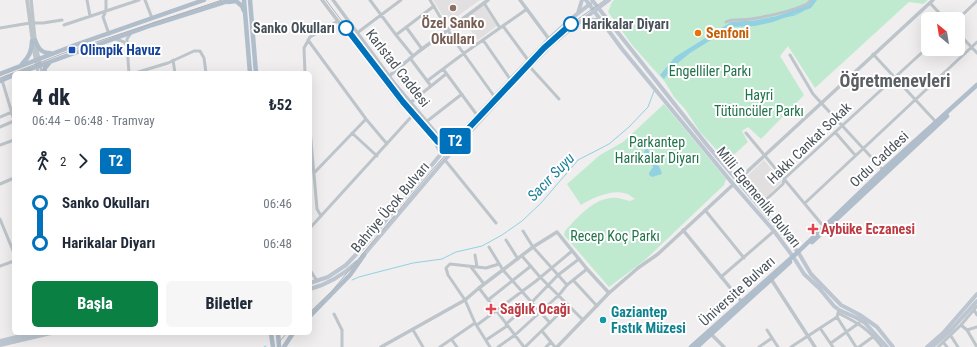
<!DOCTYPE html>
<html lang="tr">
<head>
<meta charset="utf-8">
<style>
  body { margin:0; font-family:"Roboto Condensed",sans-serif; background:#f6f6f7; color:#1f2937; height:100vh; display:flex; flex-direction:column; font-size:15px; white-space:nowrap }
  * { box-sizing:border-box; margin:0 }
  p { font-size:13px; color:#747a83 }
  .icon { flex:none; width:22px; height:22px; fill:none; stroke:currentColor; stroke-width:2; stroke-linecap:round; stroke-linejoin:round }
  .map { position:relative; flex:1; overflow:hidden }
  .side { position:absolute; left:12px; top:71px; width:300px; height:264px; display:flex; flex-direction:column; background:#fff; border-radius:6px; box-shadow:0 4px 16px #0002 }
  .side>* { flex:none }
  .badge { padding:0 8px; border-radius:3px; font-size:14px; line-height:26px }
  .needle { width:26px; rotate:330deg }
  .controls { position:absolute; left:921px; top:12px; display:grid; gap:8px }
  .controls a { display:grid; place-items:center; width:44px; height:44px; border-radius:6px; background:#fff; box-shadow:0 4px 16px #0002; font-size:20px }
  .map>.badge { position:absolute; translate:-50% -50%; box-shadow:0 0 0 2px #fff }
  .legs { display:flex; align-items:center; gap:6px; height:44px; padding:0 20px; font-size:13px }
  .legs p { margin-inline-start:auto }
  .overview { display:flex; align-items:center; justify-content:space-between; height:68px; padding:0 20px }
  h1 { font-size:22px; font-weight:800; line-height:30px }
  .primary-button { display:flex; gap:8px; margin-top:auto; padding:8px 20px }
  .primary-button a { flex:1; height:46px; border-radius:6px; background:#0b8043; color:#fff; font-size:16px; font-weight:800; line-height:46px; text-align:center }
  .primary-button a+a { background:#f6f6f7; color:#1f2937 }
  ul { padding:0 20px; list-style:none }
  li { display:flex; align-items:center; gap:14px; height:40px; font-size:15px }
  li i { display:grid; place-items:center; width:6px; height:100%; margin:0 5px; background:currentColor }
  li i::after { content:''; width:10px; height:10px; margin:-5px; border:3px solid; border-radius:50%; background:#fff }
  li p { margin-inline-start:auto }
  li:first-child i { background:linear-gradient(#0000 50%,currentColor 0) }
  li:last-child i { background:linear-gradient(currentColor 50%,#0000 0) }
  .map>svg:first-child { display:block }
</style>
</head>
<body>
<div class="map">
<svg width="977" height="347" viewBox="0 0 977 347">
  <rect width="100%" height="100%" fill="#f0eeee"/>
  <!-- education -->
  <path fill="#e1dfdf" d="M433,0H480L452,20L443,16Z
    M483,5L497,26L478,40L463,21Z
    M764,160L782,182L761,202L742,181Z"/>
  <!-- green -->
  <path fill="#c0ead0" d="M614,0H928L923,4L909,2L815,88L788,46L780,56L804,95L761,139L748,127L742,131L748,142L727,161L700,132L685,109L674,97L665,82L633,46L608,12L612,2Z
    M664,104L726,179L724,185L645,260L609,287L564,235L565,231C578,217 596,195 618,198C622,199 626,200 630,201L635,199C632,197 627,193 624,193C611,190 592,198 581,205L567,184L600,155L623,142Z"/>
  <!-- water -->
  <path fill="#92d1e2" d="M812,0H817L811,8L773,22L755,26L732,27L690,53L673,67L664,79L660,75L675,57L731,22L754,21L771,18L808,5Z
    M646,149H648L651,158L660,168L662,174L652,177L649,175V173L653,167L651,161L645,157L644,151Z"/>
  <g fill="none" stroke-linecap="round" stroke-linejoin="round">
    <!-- stream -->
    <path stroke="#92d1e2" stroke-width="1" d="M785,17L795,15L803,11
      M738,22L755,21L774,17
      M352,280L359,277L378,272L413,263L442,259L456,252L482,246L502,235L522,221L541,203L578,160L609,144L629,127L648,107L654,91
      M264,347L266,346"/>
    <!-- minor -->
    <path stroke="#bdc5cb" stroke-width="3" d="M87,0L90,16
      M106,0V11L103,17L109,34
      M145,0L152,18
      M370,0L396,35L434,6
      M430,0L454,40L494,96
      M484,3L500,28
      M930,3L945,19
      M958,19L977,1
      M726,22C734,18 742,21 751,19C770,16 789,12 807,4L811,0
      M33,23H43L62,20
      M64,25L139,0
      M503,26L528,60
      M406,27L422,49
      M0,28L30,23
      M357,33L401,0
      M958,33L977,53
      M396,35L413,56
      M116,39L124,42L127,46V39L131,33
      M308,40L366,119L387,144
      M483,40L510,79
      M127,46L129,73
      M873,54L936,122
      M790,55L813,94L883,170
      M410,58L431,86
      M173,60L175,73
      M40,65L42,73
      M37,66L38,73
      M530,67L559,99
      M443,69L477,115
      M135,73L168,63L194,51H200L204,58L206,73
      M305,73L304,48L310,37L338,21
      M2,80L14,120
      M427,81L463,54L527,9
      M410,103L446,74
      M0,117L12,112
      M426,122L462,94
      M0,127L14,121
      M310,130L317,209L321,216
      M835,132L855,155
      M352,133L377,156
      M746,133L824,227
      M0,145L14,140
      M445,160L496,223
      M314,173L366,119
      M0,184L14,178
      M805,203L977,42
      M759,206L783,184L784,179L928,47
      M705,210L744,258
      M0,219L14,253
      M310,228L412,116
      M523,231L533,247L567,285
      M506,240L518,259
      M489,247L503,270L550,323
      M475,255L477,267
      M522,256L540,277L583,320
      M0,266L14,261
      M471,267L484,284
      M310,270L317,281
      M721,277L774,231
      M573,280L597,306
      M479,288L524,347
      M488,300L531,266
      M974,310L977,315
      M838,313C858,323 869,329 882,347
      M334,314L342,330V347
      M837,317L856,347
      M506,324L532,302L558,275L579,259
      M477,325L536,281L572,251
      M961,325L967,330L977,347
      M820,328L833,347
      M413,330L423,347
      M767,330L778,347
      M967,330L977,327
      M542,331L555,347
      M951,336L958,347
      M452,340L457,347
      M486,340L507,326
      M943,342L947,347
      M831,343L859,323
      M440,347L475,323
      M490,347L475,323L465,300L448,275L446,268L450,264L486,268L499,264
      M498,347L515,335L559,295L567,285L587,269
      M525,347L568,305
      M546,347L551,342
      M759,347L772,338
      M791,347L837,317L839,310
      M859,347L874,336
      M938,347L961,325L977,306"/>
    <!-- tertiary -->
    <path stroke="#bdc5cb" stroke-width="3.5" d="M27,0L34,52L37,66
      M31,0L35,40L40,65
      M322,0L400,103L433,138L441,154
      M333,0L395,84L442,140L453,141
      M520,0L549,39
      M389,76L418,52L488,0
      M683,230L741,301
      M771,279L815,347
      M710,333L724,347
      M381,347L465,300L479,288L533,247L557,232L587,269L609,293
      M557,347L609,293L638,268L658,254L933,0"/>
    <!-- secondary -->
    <path stroke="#bdc6d0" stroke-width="4" d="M586,0L622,49L733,184L774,231L794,258L804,274L819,288L834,306L839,310L857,318L865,323L887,347
      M592,0L707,145L798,252L811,274L841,305L860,315L877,327L893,347
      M578,13L582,0
      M583,20H601
      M362,257L441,164L517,80L550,46L573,27L609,0
      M310,283L328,277L346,265L366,244L441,154L521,68L549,39L572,18L590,4
      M310,289C329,284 343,275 357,262
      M0,341L33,333
      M0,345L51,333
      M927,347L943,333L977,294
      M932,347L950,331L977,301"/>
    <!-- primary -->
    <path stroke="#b0bdca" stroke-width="4.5" d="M244,0L250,73
      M250,0L256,73
      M228,2L236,1L242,6L244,11
      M35,40C38,48 41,53 50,53
      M22,64C29,57 32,51 32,41
      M19,73L152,25L231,0
      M44,73L45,68L49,63
      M0,74L78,44L204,0
      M0,81L14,75
      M812,242L947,116
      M310,316L350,275L364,255
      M271,333L273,347
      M278,333L279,347
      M284,347L293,333
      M691,347L798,252L883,170L977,85
      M697,347L790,262"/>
    <!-- tram -->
    <path stroke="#b0b3b7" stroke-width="1" d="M326,0L403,102L439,141C446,145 451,144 458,139
      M0,78L72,50L222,0
      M310,312L332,291L432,170L467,131L544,48L571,24L605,0
      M278,347L280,341L287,333"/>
  </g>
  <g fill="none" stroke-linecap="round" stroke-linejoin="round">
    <!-- line-1 casing -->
    <g stroke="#fff" stroke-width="9">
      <path id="line-1" d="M346,28L403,102L438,142L445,144L451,143L466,131L544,48L571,24"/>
    </g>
    <!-- line-1 -->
    <use href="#line-1" stroke="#0072bc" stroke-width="6"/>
  </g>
  <!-- markers -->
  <circle fill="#8d6e63" stroke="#fff" stroke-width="1.5" cx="453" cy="8" r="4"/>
  <g fill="#fff" stroke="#0072bc" stroke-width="2">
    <circle cx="571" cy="24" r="7"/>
    <circle cx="346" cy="28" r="7"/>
  </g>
  <circle fill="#e8710a" stroke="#fff" stroke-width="1.5" cx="698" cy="33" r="4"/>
  <rect fill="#1a4fb4" stroke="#fff" stroke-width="1.5" x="68" y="46" width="8" height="8" rx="2"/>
  <g fill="#e0444e" stroke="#fff" stroke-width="1.5">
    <path d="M811 223h4v4h4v4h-4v4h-4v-4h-4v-4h4z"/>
    <path d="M489 303h4v4h4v4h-4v4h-4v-4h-4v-4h4z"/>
  </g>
  <circle fill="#0f9aa8" stroke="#fff" stroke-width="1.5" cx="603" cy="320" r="4"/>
  <g text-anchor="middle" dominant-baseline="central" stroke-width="4" stroke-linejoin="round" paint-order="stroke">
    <!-- education labels -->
    <g font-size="14" font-weight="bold" fill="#785e54" stroke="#fff">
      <text x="453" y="23">Özel Sanko<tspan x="453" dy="16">Okulları</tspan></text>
    </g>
    <!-- stop labels -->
    <g font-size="14" font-weight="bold" fill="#485159" stroke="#fff" text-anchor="start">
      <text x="582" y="24">Harikalar Diyarı</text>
      <text x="335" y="28" text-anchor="end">Sanko Okulları</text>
    </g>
    <!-- food labels -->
    <g font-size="14" font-weight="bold" fill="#c56008" stroke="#fff" text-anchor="start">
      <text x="706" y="33">Senfoni</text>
    </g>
    <!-- transit labels -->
    <g font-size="14" font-weight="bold" fill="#164399" stroke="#fff" text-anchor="start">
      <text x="80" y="50">Olimpik Havuz</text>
    </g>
    <!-- street labels -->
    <g font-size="14" fill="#485159" stroke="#fff">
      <text transform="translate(398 68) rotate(52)">Karlstad Caddesi</text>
      <text transform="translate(809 143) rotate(-44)">Hakkı Cankat Sokak</text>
      <text transform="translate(879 159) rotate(-43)">Ordu Caddesi</text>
      <text transform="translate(759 197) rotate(51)">Milli Egemenlik Bulvarı</text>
      <text transform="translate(390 207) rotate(-50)">Bahriye Üçok Bulvarı</text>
      <text transform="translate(737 291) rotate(-42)">Üniversite Bulvarı</text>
    </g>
    <!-- park labels -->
    <g font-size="14" fill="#20724a" stroke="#fff">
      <text x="710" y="71">Engelliler Parkı</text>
      <text x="759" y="95">Hayri<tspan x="759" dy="16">Tütüncüler Parkı</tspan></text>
      <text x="657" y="142">Parkantep<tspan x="657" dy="16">Harikalar Diyarı</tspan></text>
      <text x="615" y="236">Recep Koç Parkı</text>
    </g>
    <!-- health labels -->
    <g font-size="14" font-weight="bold" fill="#be3a42" stroke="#fff" text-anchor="start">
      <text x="821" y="229">Aybüke Eczanesi</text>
      <text x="500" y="309">Sağlık Ocağı</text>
    </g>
    <!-- culture labels -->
    <g font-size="14" font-weight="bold" fill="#0d838f" stroke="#fff" text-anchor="start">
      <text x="611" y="312">Gaziantep<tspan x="611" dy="16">Fıstık Müzesi</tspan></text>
    </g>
    <!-- water labels -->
    <g font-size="15" font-style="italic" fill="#1b7e99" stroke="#fff">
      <text transform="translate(551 177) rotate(-46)">Sacır Suyu</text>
    </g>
    <!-- district labels -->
    <g font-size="18" font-weight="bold" fill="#5b5e62" stroke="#fff">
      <text x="895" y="80">Öğretmenevleri</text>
    </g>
  </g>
</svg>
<div class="controls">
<a><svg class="needle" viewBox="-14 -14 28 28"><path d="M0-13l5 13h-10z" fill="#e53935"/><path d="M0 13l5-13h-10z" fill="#747a83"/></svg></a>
</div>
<b class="badge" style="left:455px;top:141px;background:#0072bc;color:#fff">T2</b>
<section class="side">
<div class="overview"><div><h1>4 dk</h1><p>06:44 – 06:48 · Tramvay</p></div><b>₺52</b></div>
<div class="legs"><svg class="icon" aria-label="walk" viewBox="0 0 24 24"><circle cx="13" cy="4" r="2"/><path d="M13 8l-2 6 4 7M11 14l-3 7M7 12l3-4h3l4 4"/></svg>2<svg class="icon" aria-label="forward" viewBox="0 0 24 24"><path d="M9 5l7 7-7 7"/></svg><b class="badge" style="background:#0072bc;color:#fff">T2</b></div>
<ul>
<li><i style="color:#0072bc"></i><b>Sanko Okulları</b><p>06:46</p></li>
<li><i style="color:#0072bc"></i><b>Harikalar Diyarı</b><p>06:48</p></li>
</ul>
<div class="primary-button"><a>Başla</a><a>Biletler</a></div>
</section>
</div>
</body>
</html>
